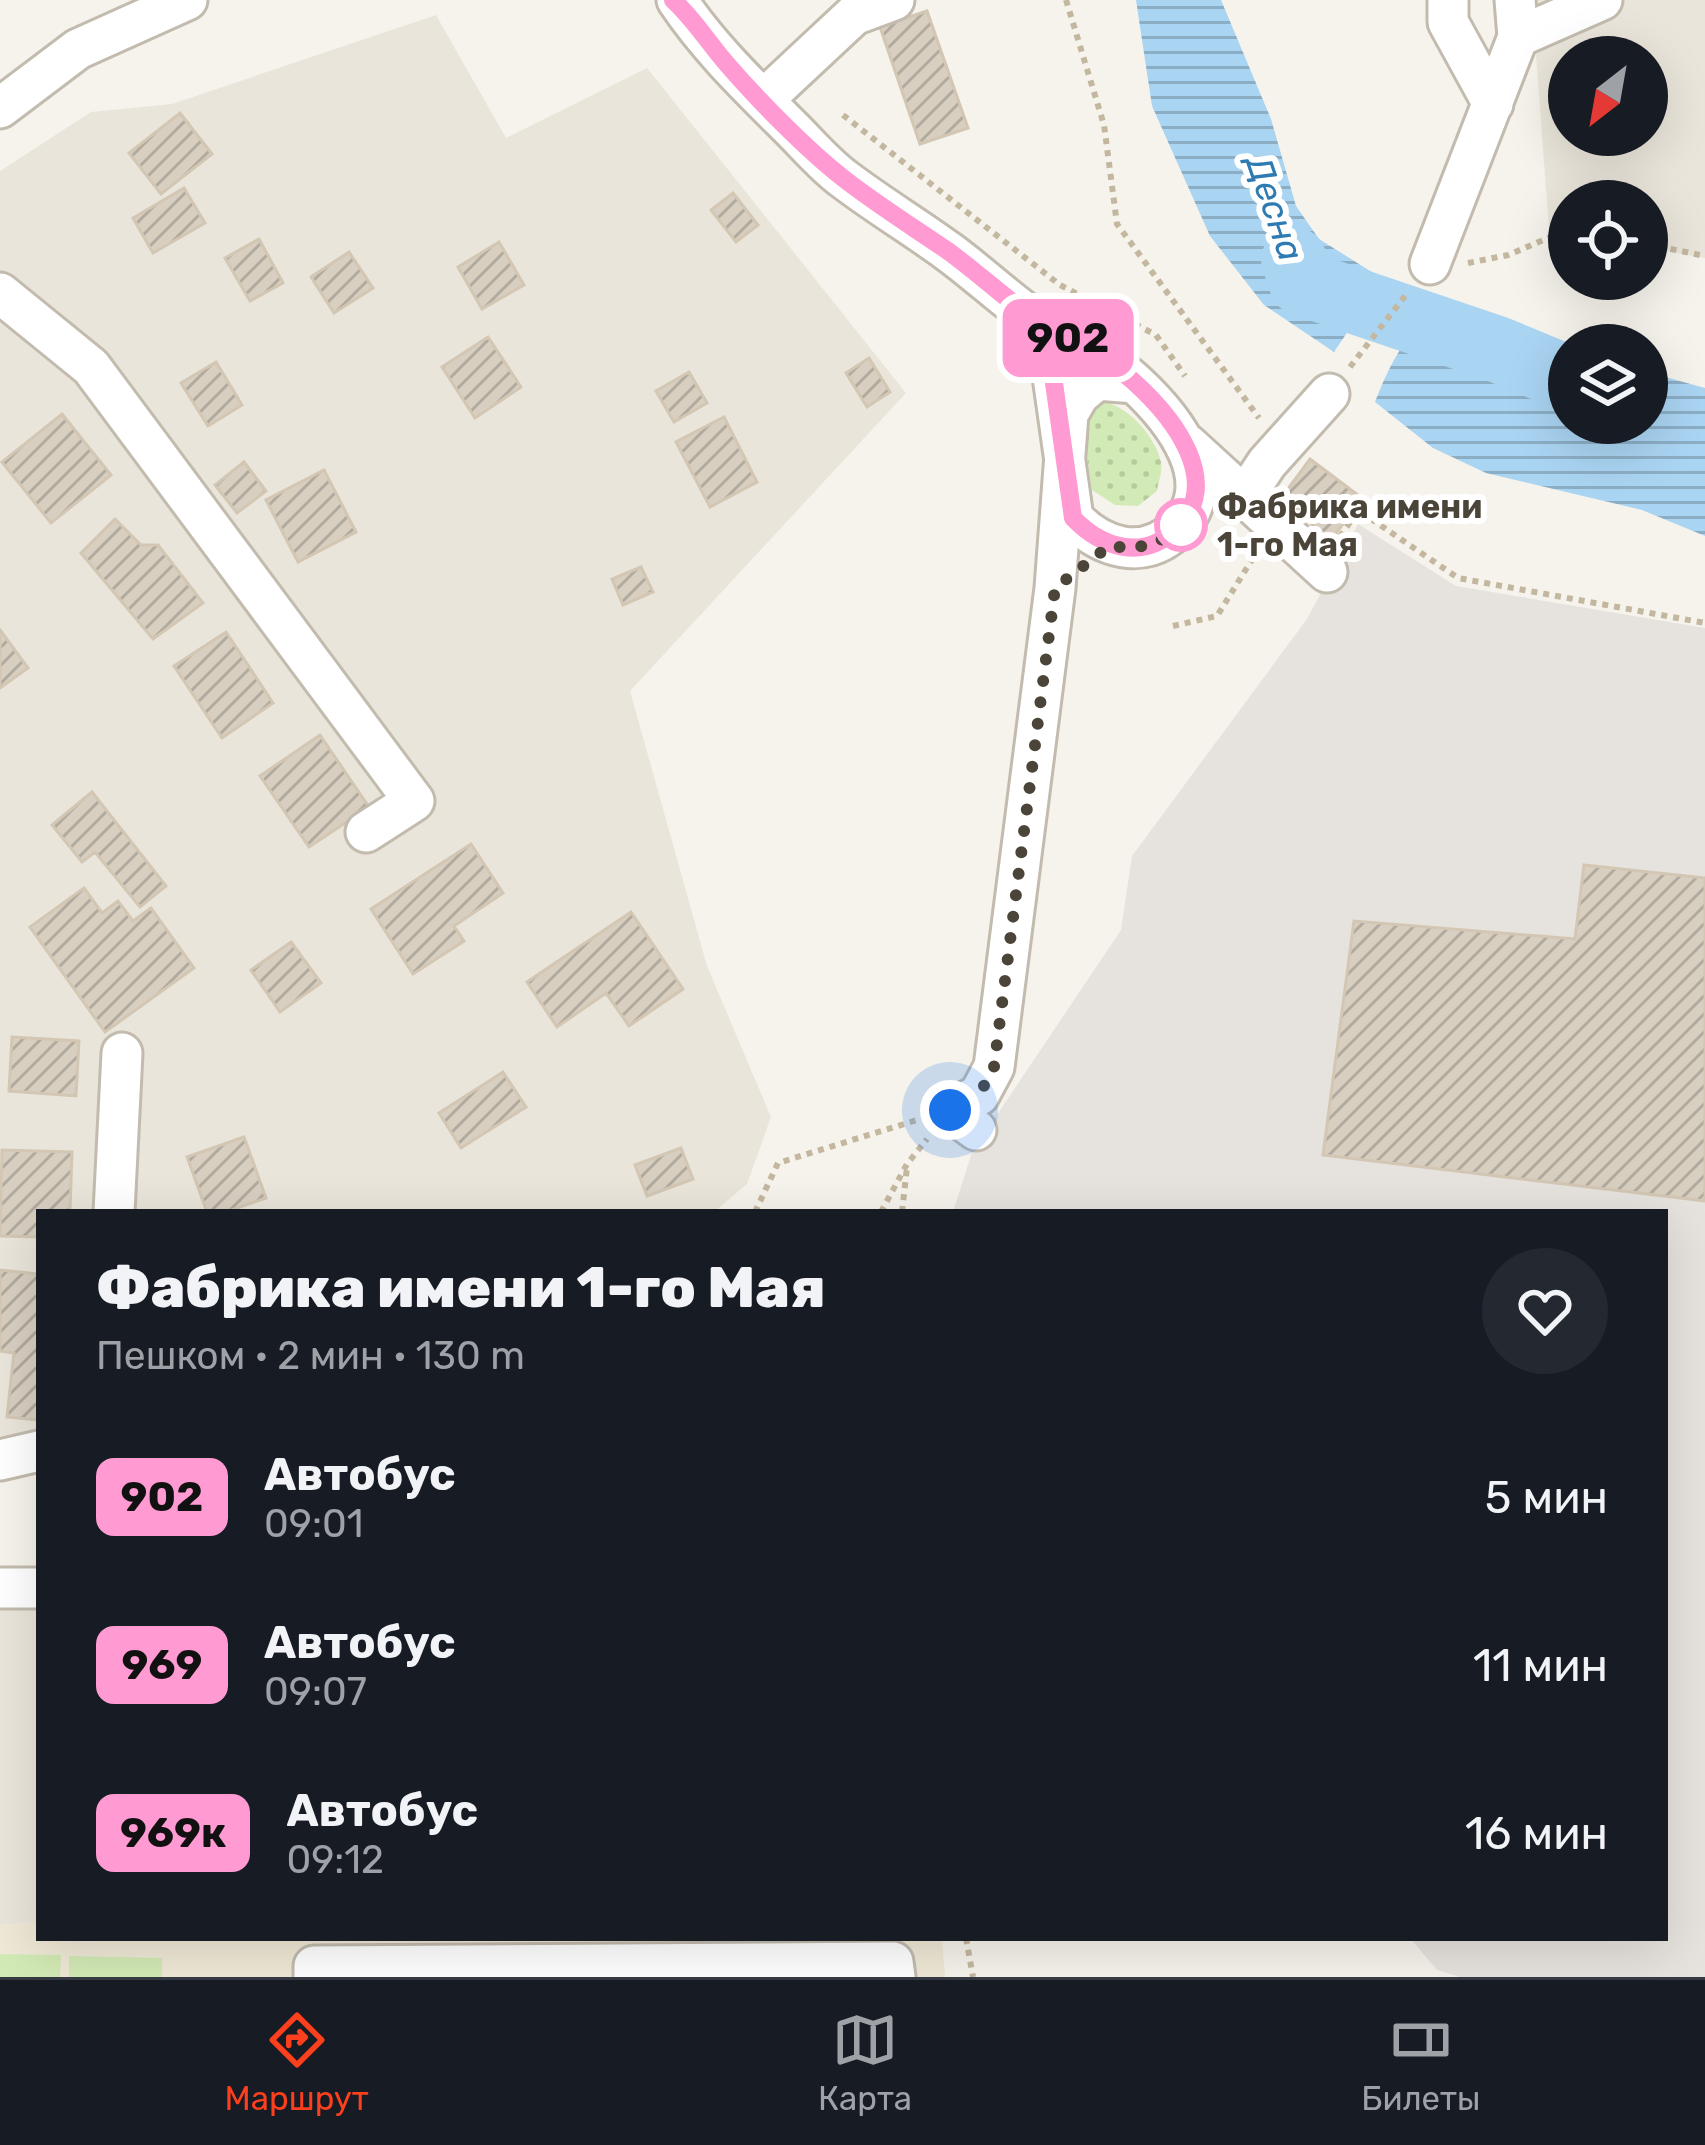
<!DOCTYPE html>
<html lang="ru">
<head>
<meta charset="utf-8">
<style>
  body { margin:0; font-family:Rubik,sans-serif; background:#242831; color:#f1f3f6; height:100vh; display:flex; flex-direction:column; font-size:45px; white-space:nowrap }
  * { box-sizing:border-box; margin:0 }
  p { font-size:39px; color:#9ea1a6 }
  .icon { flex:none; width:66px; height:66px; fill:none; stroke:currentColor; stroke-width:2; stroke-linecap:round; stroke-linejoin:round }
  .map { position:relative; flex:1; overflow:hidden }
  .sheet { position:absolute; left:36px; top:1209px; width:1632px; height:732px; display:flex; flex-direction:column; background:#171b24; border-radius:0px; box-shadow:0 12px 48px #0002 }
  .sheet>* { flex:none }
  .badge { padding:0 24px; border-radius:18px; font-size:42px; line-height:78px }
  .needle { width:78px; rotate:211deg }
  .controls { position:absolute; left:1548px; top:36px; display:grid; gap:24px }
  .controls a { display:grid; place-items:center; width:120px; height:120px; border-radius:50%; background:#171b24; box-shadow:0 12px 48px #0002; font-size:60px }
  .you { position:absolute; width:60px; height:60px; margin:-30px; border:9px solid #fff; border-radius:50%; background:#1a73e8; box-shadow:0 0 0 18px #1a73e833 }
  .map>.badge { position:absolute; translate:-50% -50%; box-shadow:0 0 0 6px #fff }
  .round { display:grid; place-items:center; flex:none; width:126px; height:126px; border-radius:63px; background:#242831 }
  .head { display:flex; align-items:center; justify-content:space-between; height:204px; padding:0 60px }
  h1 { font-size:57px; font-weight:800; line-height:90px }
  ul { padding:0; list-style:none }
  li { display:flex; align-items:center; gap:36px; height:168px; padding:0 60px }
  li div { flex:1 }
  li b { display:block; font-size:45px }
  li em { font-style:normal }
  li .badge { min-width:132px; font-weight:700; text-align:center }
  .dock { display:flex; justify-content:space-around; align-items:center; height:168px; border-top:3px solid #363941; background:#171b24; font-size:33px; color:#9ea1a6 }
  .dock a { display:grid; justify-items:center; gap:6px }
  .dock .selected { color:#fc3f1d }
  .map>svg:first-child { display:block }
</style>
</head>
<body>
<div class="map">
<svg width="1705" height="1977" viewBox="0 0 1705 1977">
  <defs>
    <pattern id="grass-dots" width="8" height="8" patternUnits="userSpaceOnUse" patternTransform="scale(3)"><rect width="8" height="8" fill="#d2eab5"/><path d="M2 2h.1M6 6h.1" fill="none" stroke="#b6ca9c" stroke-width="1.8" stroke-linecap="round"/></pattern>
    <pattern id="water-rules" width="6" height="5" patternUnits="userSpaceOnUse" patternTransform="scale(3)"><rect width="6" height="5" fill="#a9d4f2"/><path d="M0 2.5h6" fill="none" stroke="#8caec5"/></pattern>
    <pattern id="building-hatch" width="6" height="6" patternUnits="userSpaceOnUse" patternTransform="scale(3)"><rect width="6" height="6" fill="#d8cfc1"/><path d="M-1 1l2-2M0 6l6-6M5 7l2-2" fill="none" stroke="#b1aa9e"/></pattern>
  </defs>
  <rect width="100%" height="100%" fill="#f6f3ec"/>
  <!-- residential -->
  <path fill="#eae5da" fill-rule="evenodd" d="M1532,0H1705V258L1647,248V201H1569V234L1549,230ZM1569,57H1647V135H1569Z
    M436,15L506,138L647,68L906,393L630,691L707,966L771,1117L747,1184L714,1212H39V1438L0,1446V171L91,112L172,104Z
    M0,1606L39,1607V1922L0,1925Z"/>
  <!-- industrial -->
  <path fill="#e6e2dd" d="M1358,524L1456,586L1705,628V1977H1460L1437,1970L1410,1938H1665V1212H953L972,1152L1121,930L1132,856L1307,619Z"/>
  <!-- education -->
  <path fill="#efe8d6" d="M39,1922V1938H942L945,1977H0V1925Z"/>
  <!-- grass -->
  <path fill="url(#grass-dots)" d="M1101,401C1127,405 1155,435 1161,462C1163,470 1158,483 1157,491L1138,506L1115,505L1092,490L1082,422L1086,406Z"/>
  <!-- garden -->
  <path fill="#d2eab5" d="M0,1954L61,1955L60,1977H0Z
    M69,1956L162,1958V1977H69Z"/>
  <!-- water -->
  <path fill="url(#water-rules)" d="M1136,0H1221L1271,119L1296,206L1319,239L1383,279L1334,352L1264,305L1210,236L1152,106Z
    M1450,306L1472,307L1574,345H1569V423H1647V372L1705,388V536L1642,510L1486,473L1433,448L1375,402C1391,362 1408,324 1450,306Z"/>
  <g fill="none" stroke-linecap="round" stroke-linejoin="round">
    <!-- river -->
    <path stroke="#a9d4f2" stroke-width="66" d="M1294,260L1302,283L1497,349L1569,379"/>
  </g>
  <!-- building -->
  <path fill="url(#building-hatch)" stroke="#d3c7b4" stroke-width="3" d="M927,11L968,128L920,144L880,27Z
    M180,113L212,154L161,194L129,153Z
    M184,188L205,223L153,253L133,218Z
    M733,193L758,225L736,242L711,210Z
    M259,239L283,283L250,301L225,258Z
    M499,242L524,285L482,309L458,267Z
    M349,252L373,288L334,313L311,277Z
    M488,337L521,387L475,418L442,367Z
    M869,358L890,392L867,407L846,373Z
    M216,362L242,405L208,426L181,383Z
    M689,372L707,403L674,422L656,391Z
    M62,414L111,475L51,523L2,462Z
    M724,417L757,482L710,507L676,442Z
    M1310,459L1362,498L1332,539L1279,501Z
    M244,462L266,491L237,513L215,485Z
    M324,470L356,532L298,562L266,500Z
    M115,519L141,545H158L203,603L153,639L81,553Z
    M641,567L653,592L623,605L612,579Z
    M0,630L28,668L0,688Z
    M226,632L273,703L222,738L174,666Z
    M320,735L369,807L309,847L260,776Z
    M92,792L166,886L140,907L95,852L82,862L52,825Z
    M471,844L503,893L454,926L464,941L413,974L371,909Z
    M1584,865L1705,878V1201L1323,1155L1354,921L1575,939Z
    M84,888L102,913L118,901L133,921L151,908L194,968L105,1032L30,927Z
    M631,912L683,989L629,1026L606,993L557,1027L527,982Z
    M291,942L321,983L280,1012L251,970Z
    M12,1037L79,1041L76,1096L9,1091Z
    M503,1072L526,1107L461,1148L439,1113Z
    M244,1137L266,1198L226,1212H207L187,1157Z
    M681,1148L693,1179L647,1196L635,1165Z
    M2,1150L72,1152L70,1212H39V1237L0,1236Z
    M0,1270L39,1274V1420L7,1417L14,1353L0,1351Z"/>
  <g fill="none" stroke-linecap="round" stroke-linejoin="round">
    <!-- minor casing -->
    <g stroke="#c2bbae" stroke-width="45">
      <path id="minor" d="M677,0C709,48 751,88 792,129C809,146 825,165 844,179C878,205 915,227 949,252C979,274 1005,299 1035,320C1068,342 1106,356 1135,383C1173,418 1225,483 1176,530C1143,561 1101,548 1073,518L1046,327
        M1448,0V22L1493,104
        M1518,37L1602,0
        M763,100L854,15L894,0
        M0,108L78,49L187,0
        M1430,264L1518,37L1515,0
        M0,293L91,367L414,801L366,832
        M1187,444L1327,572
        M1245,496L1267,463L1329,394
        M976,1130L949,1110L979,1095L994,1067L1055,588L1068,414L1079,395L1097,380L1135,383
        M114,1212L122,1053
        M0,1460L39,1451
        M0,1588H39
        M314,1977V1966L893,1962L895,1977"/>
    </g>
    <!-- path -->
    <path stroke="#c4b79f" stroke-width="6" stroke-dasharray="6 6" stroke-linecap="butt" d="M1066,0L1104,125L1117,224L1259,418
      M843,115L1060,285L1156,335L1185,376
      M1647,244L1705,256
      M1468,263L1508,255L1553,236H1569
      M1350,367L1408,292
      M1340,537L1358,510L1458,578L1705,623
      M1173,626L1217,616L1253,558
      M755,1212L778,1163L917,1120
      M881,1212L907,1164L927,1139
      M902,1212L907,1167
      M966,1938L973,1977"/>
    <!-- minor -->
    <use href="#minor" stroke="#fff" stroke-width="39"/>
  </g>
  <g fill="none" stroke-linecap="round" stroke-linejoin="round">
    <!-- line casing -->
    <g stroke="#fff" stroke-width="27">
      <path id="line" d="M673,0C693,18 708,42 726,63C757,99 806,149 843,178C876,204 913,227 948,251C978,273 1005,298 1034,319C1067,342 1105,355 1134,382C1173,417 1225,483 1176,529C1143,561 1102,548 1073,518L1052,369"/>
    </g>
    <!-- line -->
    <use href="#line" stroke="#ff9ad2" stroke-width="18"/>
    <!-- walk -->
    <path stroke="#4b4439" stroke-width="12" stroke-dasharray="0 21.6" d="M950,1110L979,1095L994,1067L1055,588L1109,546C1138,550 1160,546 1181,525"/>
  </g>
  <!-- markers -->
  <circle fill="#fff" stroke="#ff9ad2" stroke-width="6" cx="1181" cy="525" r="24"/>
  <g text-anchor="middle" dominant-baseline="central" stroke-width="12" stroke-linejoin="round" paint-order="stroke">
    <!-- stop labels -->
    <g font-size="33" font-weight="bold" fill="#4b4439" stroke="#fff" text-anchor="start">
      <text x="1217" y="506">Фабрика имени<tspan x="1217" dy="38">1-го Мая</tspan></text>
    </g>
    <!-- water labels -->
    <g font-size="36" font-style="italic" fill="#2e7ab2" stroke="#fff">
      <text transform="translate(1275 208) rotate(71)">Десна</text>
    </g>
  </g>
</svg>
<div class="controls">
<a><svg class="needle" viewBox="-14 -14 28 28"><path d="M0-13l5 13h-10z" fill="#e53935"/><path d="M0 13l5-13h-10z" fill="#9ea1a6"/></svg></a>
<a><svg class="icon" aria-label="locate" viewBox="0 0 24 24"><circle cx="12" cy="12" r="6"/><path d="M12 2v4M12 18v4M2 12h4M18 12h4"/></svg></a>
<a><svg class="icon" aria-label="layers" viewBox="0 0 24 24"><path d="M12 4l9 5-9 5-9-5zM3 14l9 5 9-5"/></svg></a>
</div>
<div class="you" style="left:950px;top:1110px"></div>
<b class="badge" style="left:1068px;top:338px;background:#ff9ad2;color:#111">902</b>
<section class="sheet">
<div class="head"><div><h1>Фабрика имени 1-го Мая</h1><p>Пешком · 2 мин · 130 m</p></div><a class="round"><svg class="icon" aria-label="heart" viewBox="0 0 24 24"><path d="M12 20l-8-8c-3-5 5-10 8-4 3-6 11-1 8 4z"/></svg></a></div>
<ul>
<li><span class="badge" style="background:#ff9ad2;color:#111">902</span><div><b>Автобус</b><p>09:01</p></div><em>5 мин</em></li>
<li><span class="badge" style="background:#ff9ad2;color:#111">969</span><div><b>Автобус</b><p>09:07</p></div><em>11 мин</em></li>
<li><span class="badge" style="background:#ff9ad2;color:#111">969к</span><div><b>Автобус</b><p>09:12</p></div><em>16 мин</em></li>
</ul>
</section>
</div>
<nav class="dock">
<a class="selected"><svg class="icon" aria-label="directions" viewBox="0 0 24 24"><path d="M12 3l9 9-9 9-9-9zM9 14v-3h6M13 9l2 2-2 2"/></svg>Маршрут</a>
<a><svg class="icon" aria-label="map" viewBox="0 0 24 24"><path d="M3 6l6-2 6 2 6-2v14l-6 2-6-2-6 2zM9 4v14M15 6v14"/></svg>Карта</a>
<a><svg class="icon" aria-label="tickets" viewBox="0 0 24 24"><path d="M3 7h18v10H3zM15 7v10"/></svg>Билеты</a>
</nav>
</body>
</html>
